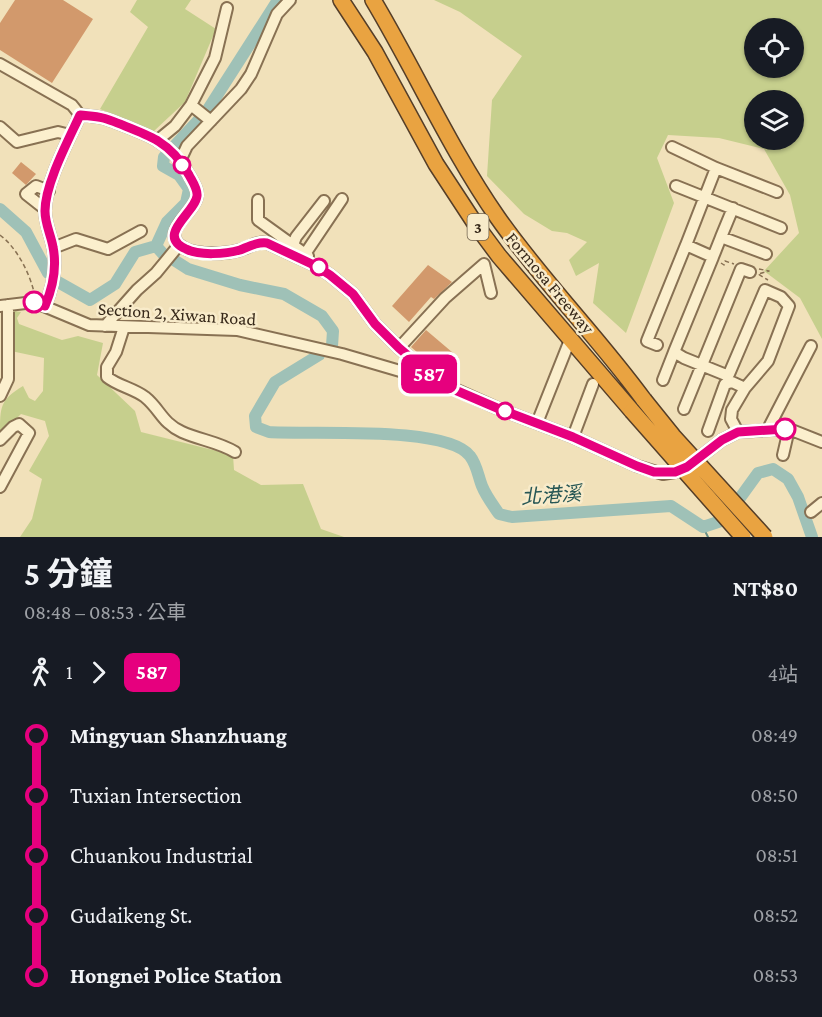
<!DOCTYPE html>
<html lang="zh-TW">
<head>
<meta charset="utf-8">
<style>
  body { margin:0; font-family:"Crimson Pro","Noto Sans TC",serif; background:#20242c; color:#f1f3f6; height:100vh; display:flex; flex-direction:column; font-size:22px; white-space:nowrap }
  * { box-sizing:border-box; margin:0 }
  p { font-size:20px; color:#9ea1a6 }
  .icon { flex:none; width:33px; height:33px; fill:none; stroke:currentColor; stroke-width:2; stroke-linecap:round; stroke-linejoin:round }
  .map { position:relative; height:537px; overflow:hidden }
  .sheet { display:flex; flex-direction:column; background:#171b24; flex:1 }
  .sheet>* { flex:none }
  .badge { padding:0 12px; border-radius:9px; font-size:21px; line-height:39px }
  .controls { position:absolute; left:744px; top:18px; display:grid; gap:12px }
  .controls a { display:grid; place-items:center; width:60px; height:60px; border-radius:50%; background:#171b24; box-shadow:0 2px 4px #0004; font-size:30px }
  .map>.badge { position:absolute; translate:-50% -50%; box-shadow:0 0 0 3px #fff }
  .legs { display:flex; align-items:center; gap:9px; height:66px; padding:0 24px; font-size:20px }
  .legs p { margin-inline-start:auto }
  .head { display:flex; align-items:center; justify-content:space-between; height:102px; padding:0 24px }
  h1 { font-size:33px; font-weight:700; line-height:45px }
  ul { padding:0 24px; list-style:none }
  li { display:flex; align-items:center; gap:21px; height:60px; font-size:22px }
  li i { display:grid; place-items:center; width:9px; height:100%; margin:0 8px; background:currentColor }
  li i::after { content:''; width:15px; height:15px; margin:-8px; border:4px solid; border-radius:50%; background:#171b24 }
  li p { margin-inline-start:auto }
  li:first-child i { background:linear-gradient(#0000 50%,currentColor 0) }
  li:last-child i { background:linear-gradient(currentColor 50%,#0000 0) }
  .map>svg:first-child { display:block }
</style>
</head>
<body>
<div class="map">
<svg width="822" height="537" viewBox="0 0 822 537">
  <rect width="100%" height="100%" fill="#f1e1ba"/>
  <!-- green -->
  <path fill="#c6cf8d" fill-rule="evenodd" d="M137,0H191L185,9L216,29L185,102L154,131L100,109L148,27L130,12Z
    M434,0H822V339L800,298L764,271L799,233L790,195L764,149L719,138L668,135L657,158L674,203L626,333L593,303L599,263L576,276L569,260L587,242L567,233L552,231L524,214L487,176L492,100L522,56L460,12ZM794,28V68H754V28ZM794,100V140H754V100Z
    M14,311L21,312L17,318L19,324L62,340L78,336L103,343L97,375L135,411L141,432L233,455L234,470L261,485L303,484L321,529L344,537H20L32,519L42,479L29,471L49,436L45,421L21,414L0,435C0,406 0,400 23,386L29,398L35,401L43,391L44,358L11,351Z"/>
  <g fill="none" stroke-linecap="round" stroke-linejoin="round">
    <!-- stream -->
    <path stroke="#668e85" stroke-width="2" d="M703,527L708,537"/>
    <!-- river -->
    <path stroke="#9fc1b7" stroke-width="12" d="M0,209L26,232L48,273
      M156,246L167,222L186,203L189,189L179,175L163,166L164,157L207,111L278,0
      M174,260L188,269L240,285L284,294L322,316L333,331L332,346
      M58,282L90,300L115,284L135,252L156,246L164,255
      M319,355L275,382L255,416L256,427L269,432C310,435 447,425 470,456C477,465 478,476 482,486C486,496 493,505 499,514L512,517L671,506L703,527L724,520L758,473L773,469L788,479L798,497L812,537"/>
  </g>
  <!-- building -->
  <path fill="#d2996c" d="M15,0H63L93,19L52,83L0,50V23Z
    M21,162L36,174L26,185L12,173Z
    M428,265L452,282L434,299L431,297L409,322L392,306Z
    M426,330L459,358L444,375L411,347Z"/>
  <g fill="none" stroke-linecap="round" stroke-linejoin="round">
    <!-- minor casing -->
    <g stroke="#887153" stroke-width="14">
      <path id="minor" d="M0,64L72,105L80,115C68,141 45,184 45,211C45,224 51,235 53,247C57,267 53,287 45,306
        M80,115C87,116 95,116 103,118C111,120 151,136 158,141C171,149 182,162 189,175C192,181 198,189 197,196C195,213 155,234 186,249C197,255 228,254 240,250C250,247 257,241 267,243L316,266L330,275L353,294L375,324L399,348L436,380
        M211,121L191,105L215,58L227,8
        M0,127L17,142L58,132L70,135
        M158,140L175,126L191,105
        M672,147L716,168L777,192
        M180,161L187,146L241,89L251,74L277,14L290,0
        M716,168L686,245L713,257L674,352L684,358L726,375L729,374L765,290L781,297L789,306L768,361L745,388L732,410L731,419L738,432
        M676,186L781,228
        M258,200V220L308,256
        M45,209L26,194L36,186L49,191
        M721,237L733,208
        M293,245L296,237L324,201
        M53,248L76,239L108,249L141,231
        M305,254L342,199
        M713,257L721,237L766,254
        M0,306L34,302L89,325L237,330L342,354L441,383L497,408L573,437L637,466L663,474L675,472L687,467L722,440L738,432L789,429L822,442
        M105,326L137,290L156,273L179,245
        M124,327L116,352L107,367V377C118,386 133,388 145,397C160,409 162,423 182,432C200,440 219,442 235,452
        M657,345L647,341L686,245
        M399,348L445,298L484,264L491,293
        M663,380L674,352
        M0,396L8,379V305
        M684,409L741,269L750,272
        M537,423L568,345
        M768,429L811,346
        M708,431L725,384L732,382L745,388
        M573,437L593,384
        M0,440L13,427L19,424L29,433L0,487
        M783,455L789,429
        M811,512L822,503"/>
    </g>
    <!-- highway casing -->
    <g stroke="#553e28" stroke-width="18">
      <path id="highway" d="M341,0L375,52L436,164L476,225L499,256L632,411
        M373,0C416,72 450,149 498,218C543,282 598,337 644,400"/>
    </g>
    <!-- path -->
    <path stroke="#887153" stroke-width="1.5" stroke-dasharray="4.5 3" stroke-linecap="butt" d="M0,235C17,248 29,272 34,292
      M721,263L724,265L725,261L734,264
      M759,269L769,271L758,274L768,280"/>
    <!-- minor -->
    <use href="#minor" stroke="#fbefcd" stroke-width="10"/>
    <!-- highway -->
    <use href="#highway" stroke="#e9a341" stroke-width="15"/>
    <!-- highway-bridge casing -->
    <g stroke="#553e28" stroke-width="18" stroke-linecap="butt">
      <path id="highway-bridge" d="M644,400L673,436L765,537
        M632,411L743,537"/>
    </g>
    <!-- highway-bridge -->
    <use href="#highway-bridge" stroke="#e9a341" stroke-width="15"/>
  </g>
  <g fill="none" stroke-linecap="round" stroke-linejoin="round">
    <!-- line-1 casing -->
    <g stroke="#fff" stroke-width="14">
      <path id="line-1" d="M34,302L45,306C53,287 57,267 53,247C51,235 45,224 45,211C45,184 68,141 80,115C87,116 95,116 103,118C111,120 151,136 158,141C171,149 182,162 189,175C192,181 198,189 197,196C195,213 155,235 186,249C199,256 226,254 240,250C250,246 257,242 267,243L316,266L330,275L353,294L375,324L399,348L441,384L497,408L573,437L637,466L654,472H675L687,467L722,440L738,432L785,429"/>
    </g>
    <!-- line-1 -->
    <use href="#line-1" stroke="#e6007e" stroke-width="9"/>
  </g>
  <!-- markers -->
  <g fill="#fff" stroke="#e6007e" stroke-width="3">
    <circle cx="182" cy="165" r="8"/>
    <circle cx="319" cy="267" r="8"/>
    <circle cx="34" cy="302" r="10"/>
    <circle cx="505" cy="411" r="8"/>
    <circle cx="785" cy="429" r="10"/>
  </g>
  <g text-anchor="middle" dominant-baseline="central" stroke-width="5" stroke-linejoin="round" paint-order="stroke">
    <!-- shield labels -->
    <rect fill="#f8ebca" stroke="#70624e" stroke-width="1.5" x="467.5" y="214" width="21" height="26" rx="4.5"/>
    <g font-size="16" font-weight="bold" fill="#362819">
      <text x="478" y="227">3</text>
    </g>
    <!-- street labels -->
    <g font-size="18" fill="#362819" stroke="#f8ebca">
      <text transform="translate(550 283) rotate(50)">Formosa Freeway</text>
      <text transform="translate(177 314) rotate(4)">Section 2, Xiwan Road</text>
    </g>
    <!-- water labels -->
    <g font-size="20" font-style="italic" fill="#275755" stroke="#f8ebca">
      <text transform="translate(551 495) rotate(-4)">北港溪</text>
    </g>
  </g>
</svg>
<div class="controls">
<a><svg class="icon" aria-label="locate" viewBox="0 0 24 24"><circle cx="12" cy="12" r="6"/><path d="M12 2v4M12 18v4M2 12h4M18 12h4"/></svg></a>
<a><svg class="icon" aria-label="layers" viewBox="0 0 24 24"><path d="M12 4l9 5-9 5-9-5zM3 14l9 5 9-5"/></svg></a>
</div>
<b class="badge" style="left:429px;top:374px;background:#e6007e;color:#fff">587</b>
</div>
<section class="sheet">
<div class="head"><div><h1>5 分鐘</h1><p>08:48 – 08:53 · 公車</p></div><b>NT$80</b></div>
<div class="legs"><svg class="icon" aria-label="walk" viewBox="0 0 24 24"><circle cx="13" cy="4" r="2"/><path d="M13 8l-2 6 4 7M11 14l-3 7M7 12l3-4h3l4 4"/></svg>1<svg class="icon" aria-label="forward" viewBox="0 0 24 24"><path d="M9 5l7 7-7 7"/></svg><b class="badge" style="background:#e6007e;color:#fff">587</b><p>4站</p></div>
<ul>
<li><i style="color:#e6007e"></i><b>Mingyuan Shanzhuang</b><p>08:49</p></li>
<li><i style="color:#e6007e"></i><span>Tuxian Intersection</span><p>08:50</p></li>
<li><i style="color:#e6007e"></i><span>Chuankou Industrial</span><p>08:51</p></li>
<li><i style="color:#e6007e"></i><span>Gudaikeng St.</span><p>08:52</p></li>
<li><i style="color:#e6007e"></i><b>Hongnei Police Station</b><p>08:53</p></li>
</ul>
</section>
</body>
</html>
